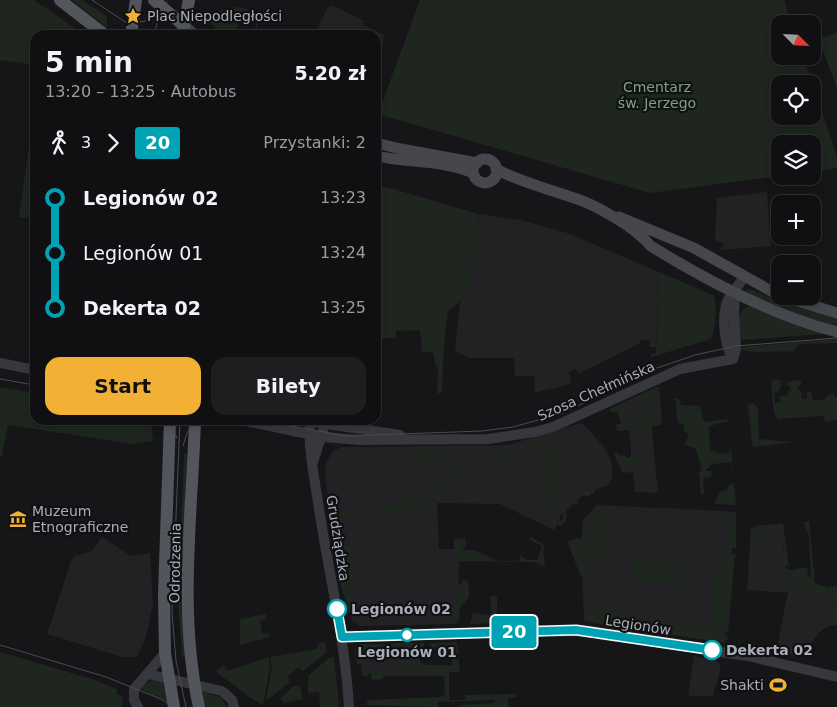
<!DOCTYPE html>
<html lang="pl">
<head>
<meta charset="utf-8">
<style>
  body { margin:0; font-family:"DejaVu Sans",sans-serif; background:#1e1e20; color:#f1f3f6; height:100vh; display:flex; flex-direction:column; font-size:19px; white-space:nowrap }
  * { box-sizing:border-box; margin:0 }
  p { font-size:16px; color:#9c9d9f }
  .icon { flex:none; width:28px; height:28px; fill:none; stroke:currentColor; stroke-width:2; stroke-linecap:round; stroke-linejoin:round }
  .map { position:relative; flex:1; overflow:hidden }
  .drawer { position:absolute; left:30px; top:30px; width:351px; height:395px; display:flex; flex-direction:column; background:#101012; border-radius:15px; box-shadow:0 2px 8px #0003,0 0 0 1px #303032 }
  .drawer>* { flex:none }
  .badge { padding:0 10px; border-radius:4px; font-size:18px; line-height:32px }
  .needle { width:32px; rotate:114deg }
  .tools { position:absolute; left:771px; top:15px; display:grid; gap:10px }
  .tools a { display:grid; place-items:center; width:50px; height:50px; border-radius:10px; background:#101012; box-shadow:0 2px 8px #0003,0 0 0 1px #303032; font-size:25px }
  .map>.badge { position:absolute; translate:-50% -50%; box-shadow:0 0 0 2px #fff }
  .legs { display:flex; align-items:center; gap:8px; height:55px; padding:0 15px; font-size:16px }
  .legs p { margin-inline-start:auto }
  .head { display:flex; align-items:center; justify-content:space-between; height:85px; padding:0 15px }
  h1 { font-size:28px; font-weight:700; line-height:38px }
  .button { display:flex; gap:10px; margin-top:auto; padding:10px 15px }
  .button a { flex:1; height:58px; border-radius:15px; background:#f2b134; color:#111; font-size:20px; font-weight:700; line-height:58px; text-align:center }
  .button a+a { background:#1e1e20; color:#f1f3f6 }
  ul { padding:0 15px; list-style:none }
  li { display:flex; align-items:center; gap:18px; height:55px; font-size:19px }
  li i { display:grid; place-items:center; width:8px; height:100%; margin:0 6px; background:currentColor }
  li i::after { content:''; width:12px; height:12px; margin:-6px; border:4px solid; border-radius:50%; background:#101012 }
  li p { margin-inline-start:auto }
  li:first-child i { background:linear-gradient(#0000 50%,currentColor 0) }
  li:last-child i { background:linear-gradient(currentColor 50%,#0000 0) }
  .map>svg:first-child { display:block }
</style>
</head>
<body>
<div class="map">
<svg width="837" height="707" viewBox="0 0 837 707">
  <rect width="100%" height="100%" fill="#161618"/>
  <!-- built -->
  <path fill="#222225" d="M333,5L364,21L362,24L384,35L382,51L376,64V35H314L328,7Z
    M767,192L771,246L721,250L724,244L715,240L717,198Z
    M479,214L521,220L567,233L659,272L656,347H650V341L640,340V343L578,374L576,369L569,372L571,384L534,393L535,376H515L514,358H470L455,351L460,301Z
    M659,386L661,408L650,411L658,493L635,492L626,401Z
    M582,423L605,448L612,464V477L608,485L587,492L562,514L554,530L500,504L437,503L439,549H454V556L459,561L457,624L360,626L352,620L337,572L332,539L325,473L327,461L333,451L342,447L507,445Z
    M597,505L735,512L725,643L584,621L581,544L583,520Z
    M783,524L784,570L791,573L792,578L837,597V600L800,657L776,652L788,593L747,590L753,526Z
    M102,537L131,556L150,553L153,605L145,640L137,657H122L47,634L71,561L75,556L91,552Z
    M411,643L412,672H362L360,645Z
    M694,656L716,660L721,666L713,696H688Z"/>
  <!-- green -->
  <path fill="#1e261f" fill-rule="evenodd" d="M0,0H34L85,35H35V65L0,60Z
    M72,0H82L107,16V28Z
    M420,0H784L792,24H780V56H803L837,156V168L813,172L812,144H780V176L650,193L378,114ZM780,84H812V116H780Z
    M236,7L247,9L258,15L257,29H255L257,19L239,17L236,35H223L204,17L224,9Z
    M837,32V89L819,40H816Z
    M31,131L35,132V191L30,190L28,202L35,203V213L24,218L19,217Z
    M376,184L479,214L476,228L481,229L474,263L470,262L473,242L468,271L472,273L467,297L463,296L462,299L448,311L444,343L442,392L437,394L438,367H436L433,352H422L420,330L396,331V338H376Z
    M659,272L713,295C718,301 716,334 710,339L652,357L650,354L656,353Z
    M746,290H753L787,305L837,317V328L791,313L745,292Z
    M749,306L753,307L824,334L739,340C739,327 734,312 749,306Z
    M837,339V343L799,344L793,352C778,350 753,354 742,350L741,347Z
    M778,380L783,382L778,384H782L779,391L774,392L775,403L780,402V396L787,395L788,391L791,390L786,382L801,380V385L797,388L801,392L802,399H807V392H813L811,393L813,400H825V397L834,393V397H837V420L825,422L824,416H821L778,419L774,413L771,381Z
    M0,387L35,393V420H151L153,441L133,444L8,425L2,456H0Z
    M650,390L653,408H661L662,421L660,425L652,426V433L638,434L636,421L650,418L648,402L643,401L642,398V401L637,402L636,399L633,403H629V400Z
    M675,398L681,400L680,405L700,406L704,422L728,419L729,421L709,426L710,451H715L716,454L730,453L731,443L733,477L731,462L713,464L705,471H711L712,477L703,478L704,495L701,494L699,472L702,471L696,449L685,445L689,435L684,431V425L678,423Z
    M626,401L631,430L617,431L616,425L621,423L617,411L611,413L610,409Z
    M753,403L758,408L759,439L792,442L755,447L752,445L748,404Z
    M531,442L559,447L557,482L567,517L563,525H558V521L563,520V512H559L547,460L531,446Z
    M494,447H501L512,457V463L504,472L498,471L499,466L503,465V458L496,457Z
    M411,448H435L440,452L455,453L452,460L455,462L457,470L449,479L448,472H451L447,461H442L441,457L437,456L431,461L435,467L436,478L442,484L439,489L448,497L452,493L454,495L450,501V498L436,495L434,479H428L425,475L430,468Z
    M617,452L622,457L624,454L627,458L631,457V454L643,453L644,463H632L633,472L623,473L614,454Z
    M184,454H187L181,603L185,655L182,656L178,603Z
    M605,463L609,470L608,478L595,486V492L587,497L582,494L575,500L579,504L573,503L572,493L591,491L607,468L603,465Z
    M546,465L557,502H548V486L544,483L529,499L544,478L539,473Z
    M734,483L736,505L714,504L720,492L727,490L728,486Z
    M400,500C412,500 426,497 433,509L331,517V522H329L328,513L330,512L374,510L375,505Z
    M639,506L736,512V548H729V545L725,544L727,524L735,522L734,518L717,516V512Z
    M596,511L606,512L602,560H588L587,576L580,575L568,542L578,538L582,541L583,555L586,523Z
    M809,521L815,583L828,588L832,585V587L837,586V583V626C821,622 810,646 803,657L801,654L836,602L796,585L781,625L792,577L790,573L784,570V565H781L784,548L781,531L752,527L783,523L789,567L786,566L785,568L791,570L807,567L808,576L811,578L809,536L803,522Z
    M751,529L758,531L754,575H748Z
    M530,537L545,545L543,551L545,567L535,562L459,561L454,556V539L465,538L466,547L461,550H473L482,554L481,557L483,554L498,561H518L521,555L527,560H537L542,546L529,539Z
    M353,545L357,547L351,549L356,610L349,612L337,572L334,547Z
    M731,554H735L728,632L717,630L716,637L728,636L727,640L723,642L672,635L674,621L708,626L717,559L713,558V555L730,557Z
    M635,555L684,562L679,588L631,580Z
    M463,579L468,582L469,597L460,608L459,622L453,621L456,583L462,584Z
    M490,596H497V623L470,624L473,613L488,615L491,613Z
    M592,601H594V607L626,612L625,628L588,622L584,617L588,604Z
    M266,614L267,619L260,620L262,634L269,633L270,637L240,645V619Z
    M631,615L666,620L664,634L629,628Z
    M584,624L726,646V648L592,628Z
    M325,642L327,652L303,671L299,667L287,677L290,682L266,701L272,666L270,657L317,649L318,643Z
    M457,642L460,672H449V700H465V695L516,694V697L508,698V707H465L459,705L495,703V700L438,702V707L366,705L368,700L441,697L445,694L444,676H384V673L383,679L372,680L371,673H368V676H362V669L367,672L393,670V665L397,664V660L393,659V652L389,649L394,643H424V646L419,649L420,662L427,665H452V653L450,652V647H435V650H430V643Z
    M359,644H392L386,647V650L364,651L365,664L357,665L355,650Z
    M0,652L95,680L117,689L116,693L123,698L121,707H0Z
    M269,657L270,666L263,705L252,699L215,671L224,665L227,671Z
    M330,657H334L339,707H320L319,692L308,693V676Z
    M153,680L165,682L168,702L141,689L144,684Z
    M294,686H300L303,699L283,703L280,698Z
    M200,691L220,697L228,707H203Z"/>
  <g fill="none" stroke-linecap="round" stroke-linejoin="round">
    <!-- tertiary -->
    <path stroke="#37383d" stroke-width="10" d="M733,359C724,345 720,311 730,296C735,289 739,285 744,277
      M733,359L736,349L734,316L735,292
      M0,363L35,370
      M241,420L322,437L360,440L488,439L535,432L553,427L680,369L733,359
      M300,420L400,435
      M310,422C308,448 314,476 318,502C328,571 345,638 349,707
      M313,462L323,431
      M342,637L576,631L748,656L837,677
      M148,674L222,691L232,700L234,707
      M138,707L134,700V689L165,653"/>
    <!-- secondary -->
    <path stroke="#45474d" stroke-width="11" d="M183,25L195,35
      M376,143L401,149L477,163
      M376,156C408,163 444,160 473,173
      M473 171a12 12 0 1 1 24 0a12 12 0 1 1-24 0Z
      M496,169C530,188 571,192 605,212C618,219 632,228 643,238C647,241 649,246 654,248C711,283 772,315 837,332
      M619,217L694,248L780,296
      M781,296L837,313"/>
    <!-- primary -->
    <path stroke="#53555c" stroke-width="12" d="M60,0L105,35
      M154,0L183,25
      M131,35L136,0
      M182,35L189,0
      M170,420L164,594L165,653L174,707
      M195,420C192,514 178,614 199,707"/>
    <!-- tram -->
    <path stroke="#4a4c52" stroke-width="1" d="M92,0L145,35
      M129,21C147,25 159,17 167,2
      M154,35L160,12
      M0,379L35,385
      M168,420L177,438
      M180,420L172,613L176,661L186,707
      M259,420L346,436L482,431L513,427L563,413L654,369L695,355L736,346L837,338
      M183,446L187,433L196,420
      M0,645L106,677L161,699L173,707"/>
  </g>
  <g fill="none" stroke-linecap="round" stroke-linejoin="round">
    <!-- line-1 casing -->
    <g stroke="#fff" stroke-width="11">
      <path id="line-1" d="M337,609L342,637L576,630L712,650"/>
    </g>
    <!-- line-1 -->
    <use href="#line-1" stroke="#00a3b4" stroke-width="8"/>
  </g>
  <!-- icons -->
  <defs>
    <g id="sight-bare" transform="scale(1.35)"><path d="M0-6L1.8-2.2L6-1.7L2.9 1.2L3.7 5.4L0 3.3L-3.7 5.4L-2.9 1.2L-6-1.7L-1.8-2.2Z" fill="#f2b134" stroke="#111113" stroke-width="2.5" paint-order="stroke"/></g>
    <g id="museum-bare" transform="scale(1.35)"><path d="M0-6L6-3V-2H-6V-3ZM-5-1h2V3h-2ZM-1-1h2V3h-2ZM3-1h2V3H3ZM-6 4H6V6H-6Z" fill="#f2b134" stroke="#111113" stroke-width="2.5" paint-order="stroke"/></g>
    <g id="stadium-bare" transform="scale(1.35)"><path d="M0-5a6.5 5 0 1 0 0 10a6.5 5 0 1 0 0-10ZM-3.5-1.8h7v3.6h-7Z" fill="#f2b134" stroke="#111113" stroke-width="2.5" paint-order="stroke"/></g>
  </defs>
  <g fill-rule="evenodd">
    <use href="#sight-bare" x="133" y="16"/>
    <use href="#museum-bare" x="18" y="519"/>
    <use href="#stadium-bare" x="778" y="685"/>
  </g>
  <!-- markers -->
  <g fill="#fff" stroke="#00a3b4" stroke-width="2.5">
    <circle cx="337" cy="609" r="9"/>
    <circle cx="407" cy="635" r="6"/>
    <circle cx="712" cy="650" r="9"/>
  </g>
  <g text-anchor="middle" dominant-baseline="central" stroke-width="4.5" stroke-linejoin="round" paint-order="stroke">
    <!-- poi labels -->
    <g font-size="14" fill="#a8adb8" stroke="#111113" text-anchor="start">
      <text x="147" y="16">Plac Niepodległości</text>
      <text x="32" y="511">Muzeum<tspan x="32" dy="16">Etnograficzne</tspan></text>
      <text x="764" y="685" text-anchor="end">Shakti</text>
    </g>
    <!-- park labels -->
    <g font-size="14" fill="#7fa381" stroke="#111113">
      <text x="657" y="87">Cmentarz<tspan x="657" dy="16">św. Jerzego</tspan></text>
    </g>
    <!-- street labels -->
    <g font-size="14" fill="#a8adb8" stroke="#111113">
      <text transform="translate(596 391) rotate(-24)">Szosa Chełmińska</text>
      <text transform="translate(338 538) rotate(81)">Grudziądzka</text>
      <text transform="translate(175 563) rotate(-89)">Odrodzenia</text>
      <text transform="translate(638 625) rotate(9)">Legionów</text>
    </g>
    <!-- stop labels -->
    <g font-size="14" font-weight="bold" fill="#a8adb8" stroke="#111113" text-anchor="start">
      <text x="351" y="609">Legionów 02</text>
      <text x="726" y="650">Dekerta 02</text>
      <text x="407" y="652" text-anchor="middle">Legionów 01</text>
    </g>
  </g>
</svg>
<div class="tools">
<a><svg class="needle" viewBox="-14 -14 28 28"><path d="M0-13l5 13h-10z" fill="#e53935"/><path d="M0 13l5-13h-10z" fill="#9c9d9f"/></svg></a>
<a><svg class="icon" aria-label="locate" viewBox="0 0 24 24"><circle cx="12" cy="12" r="6"/><path d="M12 2v4M12 18v4M2 12h4M18 12h4"/></svg></a>
<a><svg class="icon" aria-label="layers" viewBox="0 0 24 24"><path d="M12 4l9 5-9 5-9-5zM3 14l9 5 9-5"/></svg></a>
<a>+</a>
<a>−</a>
</div>
<b class="badge" style="left:514px;top:632px;background:#00a3b4;color:#fff">20</b>
<section class="drawer">
<div class="head"><div><h1>5 min</h1><p>13:20 – 13:25 · Autobus</p></div><b>5.20 zł</b></div>
<div class="legs"><svg class="icon" aria-label="walk" viewBox="0 0 24 24"><circle cx="13" cy="4" r="2"/><path d="M13 8l-2 6 4 7M11 14l-3 7M7 12l3-4h3l4 4"/></svg>3<svg class="icon" aria-label="forward" viewBox="0 0 24 24"><path d="M9 5l7 7-7 7"/></svg><b class="badge" style="background:#00a3b4;color:#fff">20</b><p>Przystanki: 2</p></div>
<ul>
<li><i style="color:#00a3b4"></i><b>Legionów 02</b><p>13:23</p></li>
<li><i style="color:#00a3b4"></i><span>Legionów 01</span><p>13:24</p></li>
<li><i style="color:#00a3b4"></i><b>Dekerta 02</b><p>13:25</p></li>
</ul>
<div class="button"><a>Start</a><a>Bilety</a></div>
</section>
</div>
</body>
</html>
